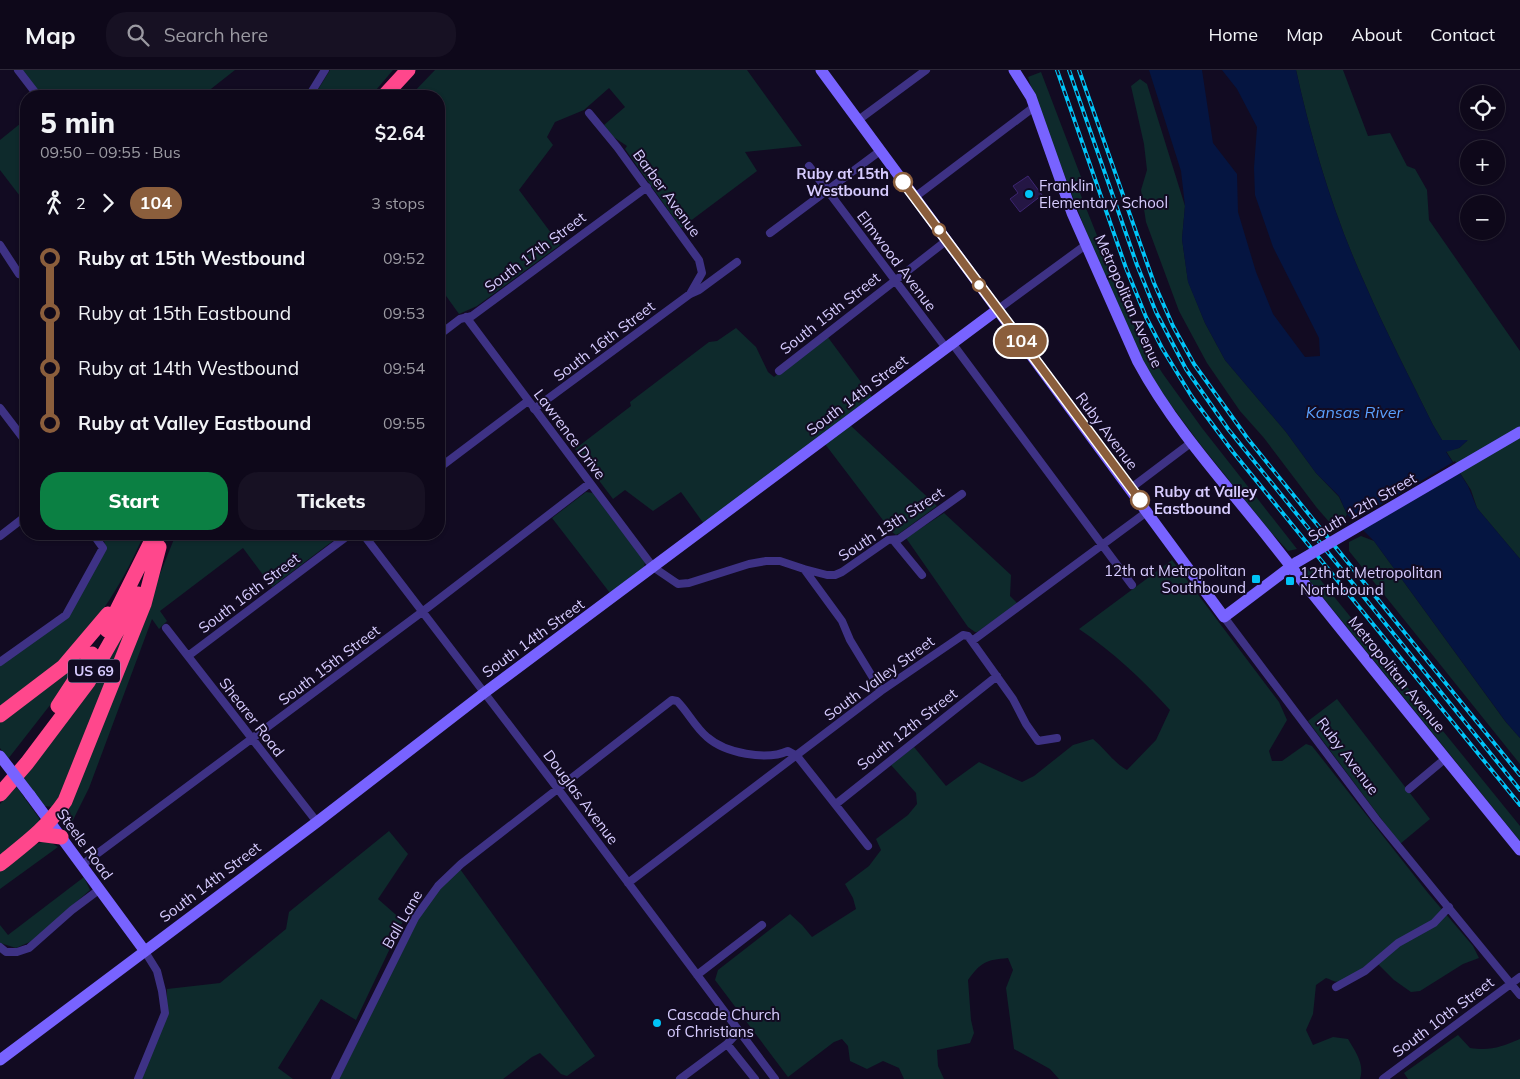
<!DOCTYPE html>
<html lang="en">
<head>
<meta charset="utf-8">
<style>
  body { margin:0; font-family:Mulish,sans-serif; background:#171123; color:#f1f3f6; height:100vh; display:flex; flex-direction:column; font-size:19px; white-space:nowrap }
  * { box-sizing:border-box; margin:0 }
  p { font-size:16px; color:#9b9aa2 }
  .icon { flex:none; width:28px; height:28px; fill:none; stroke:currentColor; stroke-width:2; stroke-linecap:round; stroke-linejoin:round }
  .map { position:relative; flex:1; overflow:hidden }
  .sheet { position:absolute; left:20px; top:20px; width:425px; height:450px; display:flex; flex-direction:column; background:#0e081a; border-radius:20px; box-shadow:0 1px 4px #0004,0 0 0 1px #2e2939 }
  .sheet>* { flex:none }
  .badge { padding:0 10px; border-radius:16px; font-size:18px; line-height:32px }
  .controls { position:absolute; left:1460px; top:15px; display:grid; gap:10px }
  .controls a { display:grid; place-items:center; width:45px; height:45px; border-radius:50%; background:#0e081a; box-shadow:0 1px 4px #0004,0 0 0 1px #2e2939; font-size:25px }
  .map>.badge { position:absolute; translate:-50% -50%; box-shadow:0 0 0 2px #fff }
  .legs { display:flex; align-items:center; gap:8px; height:55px; padding:0 20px; font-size:16px }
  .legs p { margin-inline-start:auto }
  .overview { display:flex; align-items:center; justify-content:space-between; height:85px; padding:0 20px }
  h1 { font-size:28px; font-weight:800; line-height:38px }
  .button { display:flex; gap:10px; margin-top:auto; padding:10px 20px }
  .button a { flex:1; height:58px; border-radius:20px; background:#0b8043; color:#fff; font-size:20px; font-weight:800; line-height:58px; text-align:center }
  .button a+a { background:#171123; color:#f1f3f6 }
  ul { padding:0 20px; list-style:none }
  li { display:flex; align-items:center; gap:18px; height:55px; font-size:19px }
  li i { display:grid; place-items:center; width:8px; height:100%; margin:0 6px; background:currentColor }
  li i::after { content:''; width:12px; height:12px; margin:-6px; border:4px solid; border-radius:50%; background:#0e081a }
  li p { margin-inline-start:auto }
  li:first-child i { background:linear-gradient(#0000 50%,currentColor 0) }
  li:last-child i { background:linear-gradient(currentColor 50%,#0000 0) }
  header { display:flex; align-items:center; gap:30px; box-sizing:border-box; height:70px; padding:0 25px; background:#0e081a; border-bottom:1px solid #2e2939 }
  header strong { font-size:24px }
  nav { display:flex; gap:28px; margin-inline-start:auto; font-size:18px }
  .search { width:350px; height:45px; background:#171123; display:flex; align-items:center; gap:12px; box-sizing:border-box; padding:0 18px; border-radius:20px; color:#9b9aa2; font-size:19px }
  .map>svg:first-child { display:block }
</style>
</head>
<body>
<header>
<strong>Map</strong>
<div class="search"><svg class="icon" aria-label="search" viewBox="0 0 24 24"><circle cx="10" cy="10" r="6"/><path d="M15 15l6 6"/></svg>Search here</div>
<nav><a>Home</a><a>Map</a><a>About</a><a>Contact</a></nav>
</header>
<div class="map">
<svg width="1520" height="1009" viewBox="0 0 1520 1009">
  <rect width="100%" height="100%" fill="#120b22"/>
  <!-- green -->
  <path fill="#0e2a2c" d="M22,0H235L202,26H41Z
    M330,0H393L371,26H314Z
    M435,0H747L802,76L745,82L757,101L681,158L625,79L627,76L612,66L604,55L625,37L609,18L584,40L555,52L547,67L553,75L519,120L560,175L477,236L459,244L439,216V26H410Z
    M1296,0H1343L1368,66L1390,63L1407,96L1415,99L1427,120L1429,150L1520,281V489L1477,438L1471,420L1446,381L1459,378L1467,371L1442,370L1433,355C1410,308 1386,262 1365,214C1334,146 1312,73 1296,0Z
    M1041,2L1086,120L1080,123L1122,228L1139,267L1163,304L1202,358L1297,479L1288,481L1270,461L1200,374L1168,331L1144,294L1103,206L1032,20L1028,7Z
    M1140,9L1147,14L1185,136L1182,169L1188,211L1205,253L1225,290L1286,362L1316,403L1339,427L1347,444L1342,455L1331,454L1317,438L1264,368L1240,341L1207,293L1179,241L1146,152L1141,120L1147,100L1144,74L1131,16Z
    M26,49V134L0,100V70Z
    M736,258L756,277L768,302L774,307L827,266L872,327L704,454L681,422L653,441L625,420L613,429L575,379L631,336L630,332L709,272L717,271Z
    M850,355L937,436L900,463L896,465L892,462L825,374Z
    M586,422L593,423L645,492L644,498L610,523L552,448Z
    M944,443L1011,505L1010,526L1018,534L977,562H975L968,557L906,468Z
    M102,464H144C125,509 98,553 63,588C45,606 21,621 0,637V595L72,539L106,478Z
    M176,464H342L272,517L243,478L160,541L167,551L159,559L152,549L89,718L66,764L63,755L65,741Z
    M1361,466L1374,471L1505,651L1520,668V694L1349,481V472Z
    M1172,490L1279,632L1287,650L1269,681L1272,691H1282L1306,674L1312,676L1428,823L1473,876L1479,888L1463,894L1420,921L1411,922L1394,910L1373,889C1366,896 1348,911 1338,912C1334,912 1330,909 1326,908L1316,915L1313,944L1306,960L1313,975L1333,967L1348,969C1355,981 1365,994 1360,1009H1059L1050,999L1014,979L1006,918L1013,900L1008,888C986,890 981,892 968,910L971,950L974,963L970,973L937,980L938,996L944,1009H904L899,998L883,991L867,999L850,991L848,976L842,969L834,972L788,1007L715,910L718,900L790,844L802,855L812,867L856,839L853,828L845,814L869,796L881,780L876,769L908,745L917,734L916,723L891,695L914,677L946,716L979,692L1022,712L1034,706L1073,675L1093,669C1105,679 1113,692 1127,700L1156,670L1170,640C1142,609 1113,582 1079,559Z
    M1310,497L1520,756V771L1308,509L1305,499Z
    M129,555L73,706L53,737L44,736L23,709L76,639Z
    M84,582L54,630L8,689L0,678V652Z
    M1337,629L1430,749L1400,774L1308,651Z
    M16,716L39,748L40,752L0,789V734Z
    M389,761L408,784L378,829L403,851L356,950L321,929L278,998L293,1009H142L167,936V919L220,913L286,859L289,842Z
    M44,771L52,773L58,777L0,819V799L34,775Z
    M460,799L595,986L567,1006L561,1004L540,983L532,987L503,1009H338L416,852L442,815Z
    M84,807L90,820L32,871L16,878L0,873V855L8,865Z
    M1458,965L1470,978C1492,981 1500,977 1520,969V1009H1408L1404,1003Z"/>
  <!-- water -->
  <path fill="#051541" d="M1149,0H1202L1213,73L1237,104L1238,142L1256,202L1273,244L1305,287L1320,286L1319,268L1273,177L1255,125L1254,98L1257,57L1237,19L1222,0H1296C1312,73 1334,146 1365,214C1386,262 1410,308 1433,355L1442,370H1468L1459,378L1446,382L1468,416L1477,438L1520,489V668L1506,652L1374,471L1347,444L1339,426L1316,403L1286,362L1225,290L1205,253L1188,212L1182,169L1185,136L1181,101Z"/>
  <!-- pier -->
  <path fill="#120b22" d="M1455,391L1462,402L1360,461L1351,452Z"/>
  <!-- building -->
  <path fill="#241644" stroke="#3d2672" d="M1028,106L1042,125L1020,142L1010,129L1018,123L1013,116Z"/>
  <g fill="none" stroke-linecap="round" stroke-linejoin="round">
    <!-- street -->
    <path stroke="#3e3285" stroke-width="8" d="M18,0L38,26
      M309,26L325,0
      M589,43L617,77L699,190L702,203L690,224
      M857,51L926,0
      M809,96L946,278
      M915,127L1034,37
      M770,163L880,81
      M0,175L19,204
      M997,240L1087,174
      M466,247L653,497L678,514L689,513L749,494L766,491H780L804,499L842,551L850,570L881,621
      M439,265L460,249L472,246L647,117
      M952,273L1132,515
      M779,301L946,171
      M0,338L26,372
      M534,339L690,224L699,220L737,192
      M439,398L528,331
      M1131,418L1192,372
      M363,464L558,719L775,1009
      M0,466L26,446
      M894,471L922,505
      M804,499L827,505H835L842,502L888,470L899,469L962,424
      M1224,547L1376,749L1520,925
      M166,558L317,752
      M972,571L1148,441
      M188,586L350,464
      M0,592L66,545L103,478L93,464
      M1409,719L1446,688
      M836,734L997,606
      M82,795L422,542L590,413
      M628,813L881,621L963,565L968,566L1013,629L1026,654L1038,671L1057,668
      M0,877L6,882H17L29,878L72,840L100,819
      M697,905L762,855
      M1336,917L1365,901L1398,873L1434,853L1449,837
      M727,974L755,1009
      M138,1009L165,943L162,921L157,901L144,880
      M335,1009L415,848L438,816L461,794L672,630L677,631C688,642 695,657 707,667C725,683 766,691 788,681L797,686L868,776
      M680,1009L727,974L739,961
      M1383,1009L1520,907"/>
    <!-- secondary -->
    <path stroke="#7863ff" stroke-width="11" d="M821,0L1224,547L1297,492
      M1014,0L1031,27L1072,143L1138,292C1172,355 1222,410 1266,465C1349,571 1435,675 1520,780
      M30,725L144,880
      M0,990L317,752L484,623L997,240"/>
    <!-- highway -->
    <path stroke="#ff478c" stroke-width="15" d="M384,26L408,0
      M107,560L155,464
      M58,636L92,584
      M0,645L63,597L108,544
      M0,724L27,693L88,612L138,524
      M38,764L61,767
      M0,794C26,773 46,759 65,731L144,534L159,477"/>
    <!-- rail casing -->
    <g stroke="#00c4f7" stroke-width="4">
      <path id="rail" d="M1057,0L1126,198L1146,247L1162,278L1192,327L1233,382L1520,735
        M1069,0L1137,195L1156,242L1186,299L1228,359L1520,720
        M1079,0L1154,213L1173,256L1194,294L1248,369L1520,705"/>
    </g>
    <!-- rail -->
    <use href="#rail" stroke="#120b22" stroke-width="2" stroke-dasharray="5.5" stroke-linecap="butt"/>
    <!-- secondary-bridge -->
    <path stroke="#7863ff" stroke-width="11" d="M1299,491L1520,362
      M0,686L30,725"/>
  </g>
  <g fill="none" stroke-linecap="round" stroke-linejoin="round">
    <!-- line-1 casing -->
    <g stroke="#fff" stroke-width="11">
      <path id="line-1" d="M903,112L1140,430"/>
    </g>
    <!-- line-1 -->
    <use href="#line-1" stroke="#8b5e3c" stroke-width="8"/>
  </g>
  <!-- markers -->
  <g fill="#fff" stroke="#8b5e3c" stroke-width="2.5">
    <circle cx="903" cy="112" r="9"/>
    <circle cx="939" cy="160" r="6"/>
    <circle cx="979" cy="215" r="6"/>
    <circle cx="1140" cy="430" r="9"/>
  </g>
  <g fill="#00c4f7" stroke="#120b22" stroke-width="2">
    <circle cx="1029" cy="124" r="5"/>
    <rect x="1251" y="504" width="10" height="10" rx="2.5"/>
    <rect x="1285" y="506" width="10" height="10" rx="2.5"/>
    <circle cx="657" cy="953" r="5"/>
  </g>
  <g text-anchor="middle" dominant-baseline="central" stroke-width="4" stroke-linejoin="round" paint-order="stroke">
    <!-- shield labels -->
    <rect fill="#120b22" stroke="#9c92bd" stroke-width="1" x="68" y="589.5" width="52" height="23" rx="4"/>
    <g font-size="14" font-weight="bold" fill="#d7ccff">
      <text x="94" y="601">US 69</text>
    </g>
    <!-- stop labels -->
    <g font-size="15" font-weight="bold" fill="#d7ccff" stroke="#120b22" text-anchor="end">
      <text x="889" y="103">Ruby at 15th<tspan x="889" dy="17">Westbound</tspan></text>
      <text x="1154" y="421" text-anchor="start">Ruby at Valley<tspan x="1154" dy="17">Eastbound</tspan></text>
    </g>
    <!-- poi labels -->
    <g font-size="15" fill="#d7ccff" stroke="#120b22" text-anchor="start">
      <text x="1039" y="115">Franklin<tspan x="1039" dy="17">Elementary School</tspan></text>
      <text x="1246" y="500" text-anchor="end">12th at Metropolitan<tspan x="1246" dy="17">Southbound</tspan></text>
      <text x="1300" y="502">12th at Metropolitan<tspan x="1300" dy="17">Northbound</tspan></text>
      <text x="667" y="944">Cascade Church<tspan x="667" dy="17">of Christians</tspan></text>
    </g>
    <!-- street labels -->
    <g font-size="15" fill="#d7ccff" stroke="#120b22">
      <text transform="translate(667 123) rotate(54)">Barber Avenue</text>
      <text transform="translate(535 182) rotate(-37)">South 17th Street</text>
      <text transform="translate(897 191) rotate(53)">Elmwood Avenue</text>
      <text transform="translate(1129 231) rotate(66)">Metropolitan Avenue</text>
      <text transform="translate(830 243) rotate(-38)">South 15th Street</text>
      <text transform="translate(604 271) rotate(-37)">South 16th Street</text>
      <text transform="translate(857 325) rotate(-37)">South 14th Street</text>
      <text transform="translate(1107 361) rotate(53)">Ruby Avenue</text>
      <text transform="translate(570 364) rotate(53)">Lawrence Drive</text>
      <text transform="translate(1362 437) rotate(-30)">South 12th Street</text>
      <text transform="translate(891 454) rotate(-33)">South 13th Street</text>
      <text transform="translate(249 523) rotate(-37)">South 16th Street</text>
      <text transform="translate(533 568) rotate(-36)">South 14th Street</text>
      <text transform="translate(329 595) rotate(-37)">South 15th Street</text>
      <text transform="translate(1397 604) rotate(51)">Metropolitan Avenue</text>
      <text transform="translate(879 608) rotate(-36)">South Valley Street</text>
      <text transform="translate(252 647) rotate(52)">Shearer Road</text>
      <text transform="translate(907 659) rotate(-38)">South 12th Street</text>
      <text transform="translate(1348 686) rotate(53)">Ruby Avenue</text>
      <text transform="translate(581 727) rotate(53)">Douglas Avenue</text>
      <text transform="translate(85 774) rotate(54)">Steele Road</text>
      <text transform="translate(210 812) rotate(-37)">South 14th Street</text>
      <text transform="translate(402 849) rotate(-60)">Ball Lane</text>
      <text transform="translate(1443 947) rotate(-37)">South 10th Street</text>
    </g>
    <!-- water labels -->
    <g font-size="16" font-style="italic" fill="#5aa1ff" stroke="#120b22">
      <text x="1354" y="342">Kansas River</text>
    </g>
  </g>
</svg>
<div class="controls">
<a><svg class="icon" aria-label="locate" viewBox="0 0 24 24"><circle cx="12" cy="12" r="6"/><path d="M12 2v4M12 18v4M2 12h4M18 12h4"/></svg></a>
<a>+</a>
<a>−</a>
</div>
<b class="badge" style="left:1021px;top:271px;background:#8b5e3c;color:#fff">104</b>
<section class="sheet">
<div class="overview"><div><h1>5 min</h1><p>09:50 – 09:55 · Bus</p></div><b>$2.64</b></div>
<div class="legs"><svg class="icon" aria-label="walk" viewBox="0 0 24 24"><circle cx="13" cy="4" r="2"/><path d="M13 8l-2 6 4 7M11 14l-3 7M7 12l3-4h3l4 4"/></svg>2<svg class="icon" aria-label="forward" viewBox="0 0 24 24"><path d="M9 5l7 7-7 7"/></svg><b class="badge" style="background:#8b5e3c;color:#fff">104</b><p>3 stops</p></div>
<ul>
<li><i style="color:#8b5e3c"></i><b>Ruby at 15th Westbound</b><p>09:52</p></li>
<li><i style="color:#8b5e3c"></i><span>Ruby at 15th Eastbound</span><p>09:53</p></li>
<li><i style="color:#8b5e3c"></i><span>Ruby at 14th Westbound</span><p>09:54</p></li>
<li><i style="color:#8b5e3c"></i><b>Ruby at Valley Eastbound</b><p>09:55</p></li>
</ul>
<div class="button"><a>Start</a><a>Tickets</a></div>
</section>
</div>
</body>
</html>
